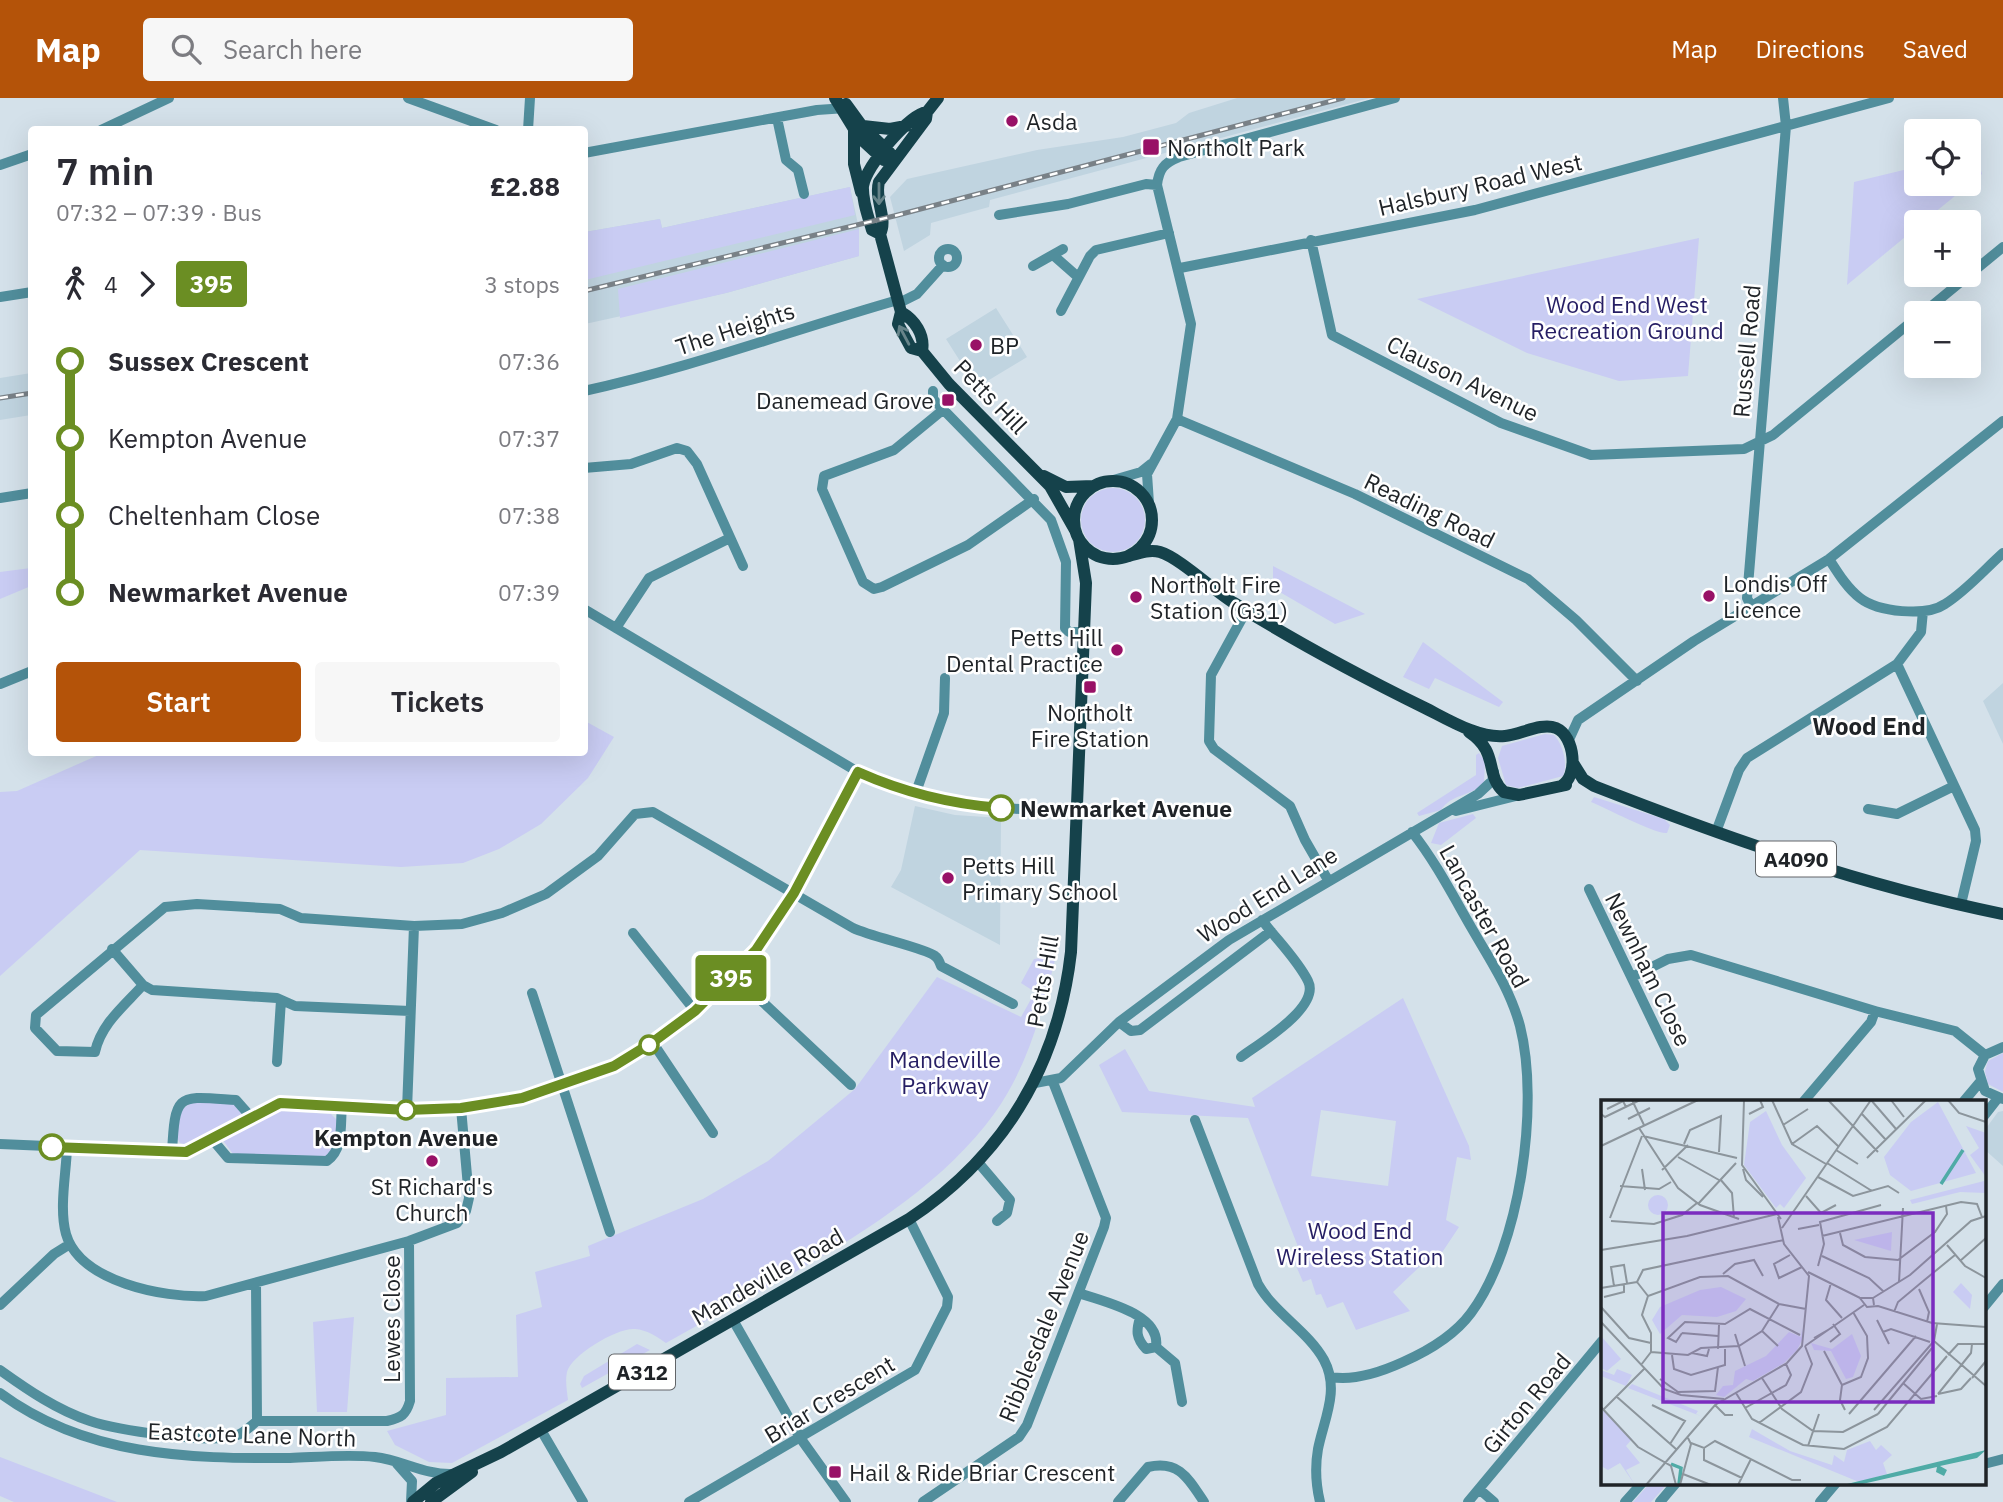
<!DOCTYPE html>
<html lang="en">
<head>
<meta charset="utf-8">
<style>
  body { margin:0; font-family:"IBM Plex Sans",sans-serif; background:#f7f7f7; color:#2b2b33; height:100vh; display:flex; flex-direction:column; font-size:26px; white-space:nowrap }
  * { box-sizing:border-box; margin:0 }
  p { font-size:23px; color:#7c7c81 }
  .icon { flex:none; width:38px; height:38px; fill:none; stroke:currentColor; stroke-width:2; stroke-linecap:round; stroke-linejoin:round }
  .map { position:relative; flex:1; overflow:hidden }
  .sheet { position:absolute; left:28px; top:28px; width:560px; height:630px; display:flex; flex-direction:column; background:#fff; border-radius:7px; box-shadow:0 7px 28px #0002 }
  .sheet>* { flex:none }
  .badge { padding:0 14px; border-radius:5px; font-size:24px; line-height:46px }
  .controls { position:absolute; left:1904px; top:21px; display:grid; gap:14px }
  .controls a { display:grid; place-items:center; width:77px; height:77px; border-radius:7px; background:#fff; box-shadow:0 7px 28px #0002; font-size:35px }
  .map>.badge { position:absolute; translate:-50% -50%; box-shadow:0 0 0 4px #fff }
  .legs { display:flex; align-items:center; gap:10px; height:77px; padding:0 28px; font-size:23px }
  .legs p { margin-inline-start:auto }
  .overview { display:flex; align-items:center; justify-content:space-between; height:119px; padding:0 28px }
  h1 { font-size:38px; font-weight:600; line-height:52px }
  .cta { display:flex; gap:14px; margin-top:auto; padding:14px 28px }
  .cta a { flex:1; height:80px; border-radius:7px; background:#b45309; color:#fff; font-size:28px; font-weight:600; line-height:80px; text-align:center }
  .cta a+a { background:#f7f7f7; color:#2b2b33 }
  ul { padding:0 28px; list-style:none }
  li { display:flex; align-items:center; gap:24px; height:77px; font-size:26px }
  li i { display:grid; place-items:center; width:10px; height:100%; margin:0 9px; background:currentColor }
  li i::after { content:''; width:18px; height:18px; margin:-9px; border:5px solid; border-radius:50%; background:#fff }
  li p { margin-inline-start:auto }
  li:first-child i { background:linear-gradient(#0000 50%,currentColor 0) }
  li:last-child i { background:linear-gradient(currentColor 50%,#0000 0) }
  header { display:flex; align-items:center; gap:42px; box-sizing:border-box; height:98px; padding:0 35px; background:#b45309; color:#fff }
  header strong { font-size:33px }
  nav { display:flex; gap:38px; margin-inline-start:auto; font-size:24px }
  .search { width:490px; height:63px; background:#f7f7f7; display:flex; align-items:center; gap:18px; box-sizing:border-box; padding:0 24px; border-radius:7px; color:#7c7c81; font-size:26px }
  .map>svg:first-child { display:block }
</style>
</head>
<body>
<header>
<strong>Map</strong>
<div class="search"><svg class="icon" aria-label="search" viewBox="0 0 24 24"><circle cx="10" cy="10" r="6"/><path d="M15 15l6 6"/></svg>Search here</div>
<nav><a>Map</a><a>Directions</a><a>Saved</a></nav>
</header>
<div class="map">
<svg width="2003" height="1404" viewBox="0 0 2003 1404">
  <rect width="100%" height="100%" fill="#d4e1ea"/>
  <!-- built -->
  <path fill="#c0d4e0" d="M1237,0H1370L990,102L989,109L931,125L930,137L904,153L890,99L907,81L1037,52L1123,39L1176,25L1189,15Z
    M850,89L859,131V158L726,195L585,226V134L660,121L662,130Z
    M996,210L1027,259L984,285L972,282L946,241Z
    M31,275V317L0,322V280Z
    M2003,585V646L1983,603Z
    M915,708L955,717L1001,720L1000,847L891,789L901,772Z
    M2003,1013V1068L1984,1051V1033L1998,1014Z"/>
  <!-- green -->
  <path fill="#c9ccf3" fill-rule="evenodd" d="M1976,54L1982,76L1923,124H1916V130L1847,187L1854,84L1916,69V86H1969V56Z
    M850,89L855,117L585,182V134L660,121L662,130Z
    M859,131V158L726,195L620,220L618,191Z
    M1699,140L1688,278L1619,283L1527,255L1417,201Z
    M1081 422a32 32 0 1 1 64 0a32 32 0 1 1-64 0Z
    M1273,468L1365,516L1335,526L1278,493L1273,485Z
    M31,470V488L0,501V474Z
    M1423,544L1503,604L1499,609L1435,580L1429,591L1403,579Z
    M585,623L614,639L588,680L541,726L499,751L463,765L401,769L140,752L0,878V694L17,693L103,655L584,654Z
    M1545,636L1554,637C1563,646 1568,666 1563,678L1518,690L1506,687L1498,660L1502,648Z
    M1479,655L1485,663L1484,685C1472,698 1451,696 1441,712L1419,718L1417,715L1476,677V657Z
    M1594,699L1664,721L1670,727L1667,735C1657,737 1606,710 1591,704Z
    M1473,716L1476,720L1441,747L1431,745L1439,725Z
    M1056,858C1042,913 1028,969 994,1016C918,1120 776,1182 666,1245C656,1238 647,1232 635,1231C618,1229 571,1257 567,1274C565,1283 567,1293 568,1302L452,1365L429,1364L395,1347L387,1333L446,1317V1280L518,1279L516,1217L542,1209L535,1174L590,1158L588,1148L703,1101L768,1063L855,991L937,879L1021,919L1035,894L1021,885L1034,861Z
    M1403,900L1469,1048L1471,1062L1457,1059L1446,1122L1459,1129L1437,1162L1431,1158L1393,1194L1410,1213L1356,1232L1343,1204L1327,1210L1321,1196L1316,1197L1311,1181L1303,1184L1294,1163L1302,1159L1248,1020L1122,1014L1099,967L1125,951L1149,993L1255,1009L1252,1000ZM1321,1012L1396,1023L1388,1088L1311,1078Z
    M2003,955V994L1988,986L1985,973L1988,963Z
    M193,1003L235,1005L250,1028L280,1013L331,1016L337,1022L335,1048L330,1057L318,1060L233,1056L216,1033L186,1047L180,1045L177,1040L179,1014Z
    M354,1219L347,1314H317L313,1224Z
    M637,1246L650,1252L582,1290L580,1286L584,1278Z
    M0,1359L117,1404H14L0,1398Z
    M1650,1385H1668L1651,1404H1633Z"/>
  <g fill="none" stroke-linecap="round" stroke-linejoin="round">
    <!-- minor -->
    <path stroke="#518e9c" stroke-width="10" d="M408,0L496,32
      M777,20L786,62L798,72L804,96
      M101,32L169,0
      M528,32L530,0
      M584,55L817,12L846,10
      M0,67L32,56
      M999,117L1068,106L1146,86L1157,87
      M1311,142L1332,237L1501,325L1591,357L1744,351L1773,337L1916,220
      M939 160a9 9 0 1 1 18 0a9 9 0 1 1-18 0Z
      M1053,157L1078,179
      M1033,168L1063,151
      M1180,170L1475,112L1889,0
      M0,199L32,194
      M899,205L917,196L943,167
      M1061,213L1090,158L1096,152L1169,135
      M1923,215L2003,149
      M584,293C690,270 793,232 898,202
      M933,293V301L1051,422L1066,464L1065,530L1069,534H1084
      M944,311L894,352L824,378L822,391L863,484L874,491L882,489L968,447L1034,401
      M1177,321L1355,396L1528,481L1576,522L1637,583
      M584,370L631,366L677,350L687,353L697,366L743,468
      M1110,383L1141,374L1151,366
      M0,400L32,395
      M1149,405L1147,376L1177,321L1191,226L1157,87C1159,71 1164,65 1179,59L1395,0
      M1829,461C1838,475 1847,490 1860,500C1878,514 1926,519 1945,506C1966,493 1984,472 2003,455
      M1751,508L1747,500L1786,28L1783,0
      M584,511L858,674C929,705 1000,712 1078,714
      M1246,513L1211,577L1209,643L1214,651L1290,708L1305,742L1328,782
      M616,530L649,480L730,440
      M1897,566L1975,732L1976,743L1961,806
      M0,586L32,573
      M1568,644L1578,622L1694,543L1829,461L2003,323
      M915,697L944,615L945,580
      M1868,711L1897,716L1954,688
      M1456,713L1516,698
      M1716,734L1739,672L1747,660L1897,566L1921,534L1923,513
      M1589,791L1674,968
      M633,835L695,913
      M112,851L143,887L152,892L277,900L295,908L410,913
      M734,877L851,987
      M1632,879L1668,861L1691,857L1875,913L1955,933L1985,957
      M143,887C124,908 101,926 95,954L57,953L35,930L36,917L165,809L197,806L280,811L301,820L414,828L462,826L502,815L546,796L598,758L635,716L653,714L853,830C872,839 925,850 935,858C938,860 940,865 941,868L1013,906
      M532,895L610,1134
      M1119,924L1131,933L1140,932L1271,833
      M653,945L713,1035
      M2003,949L1985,957L1978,971L1985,993L2003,1001
      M1241,959C1260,945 1321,909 1308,883C1297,861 1276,841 1262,822
      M277,964L281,902
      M1035,985L1061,980L1119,924L1229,842L1478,696L1492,683L1494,674
      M1804,1003L1871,924L1875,913
      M1964,1003L1980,984
      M407,1012L414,828
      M1984,1018L1998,1000
      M1195,1022L1258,1186C1275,1216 1308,1233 1324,1262C1340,1292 1324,1321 1318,1351C1315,1368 1316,1387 1320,1404
      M212,1041L228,1060L327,1063C344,1051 340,1028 342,1008
      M0,1046L186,1054L280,1005L407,1012L461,1010L521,1000L614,968L653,945L695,913L756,852L794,795L858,674
      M67,1050C66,1077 59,1110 66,1136C80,1184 164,1200 206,1198L409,1143L457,1125L466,1113L469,1100L461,1010
      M172,1055C175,993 178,998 236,1002L251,1019
      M977,1063L1010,1102L1007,1115L997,1123
      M256,1185L257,1323
      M1079,1195C1103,1204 1161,1215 1156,1249L1146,1251C1136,1240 1136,1233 1140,1220
      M0,1207L54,1156L70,1146
      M1984,1209L2003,1186
      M733,1222L801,1341L846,1404
      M1156,1249L1175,1265L1182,1304
      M0,1272C28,1292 57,1312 90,1323C117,1332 208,1346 235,1338C243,1336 251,1328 257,1323
      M1331,1279C1354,1283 1381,1274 1403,1264C1428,1253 1454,1238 1471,1215C1520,1149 1540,1007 1520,928C1510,891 1490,862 1471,829C1452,796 1435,763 1412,734
      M0,1295C85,1358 188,1361 290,1360C318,1359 348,1356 375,1359C402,1362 425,1377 452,1376
      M257,1323H387C401,1320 406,1317 410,1303L409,1143
      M541,1332L583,1404
      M397,1366L412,1383L411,1404
      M1984,1366L2003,1361
      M1479,1391L1494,1404
      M689,1404L915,1272L947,1209L948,1199L909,1121
      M923,1404L1019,1339L1027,1327L1104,1129L1106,1120L1053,984
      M1118,1404L1148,1369C1179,1362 1188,1380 1204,1404
      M1468,1404L1602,1243
      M1625,1404L1642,1385
      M1660,1404L1676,1385
      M1820,1404L1836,1385"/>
    <!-- major -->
    <path stroke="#15424b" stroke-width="12" d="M835,0L859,39L884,62
      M846,6L862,28L890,55
      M863,28L890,31L906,28
      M854,32V66L861,94
      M880,136L901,214L898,226L911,250L922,253L949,286L1050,388L1075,432
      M880,136C888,121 874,101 879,84L926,21L927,14L938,0
      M880,136L872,132C868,118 862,102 863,88C866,68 908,17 927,14
      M901,214C915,222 925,237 922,253
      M1044,378L1066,389L1093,388
      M1074 422a39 39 0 1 1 78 0a39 39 0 1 1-78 0Z
      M1129,458C1139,455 1150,451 1160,454C1180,460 1214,493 1234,505C1296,544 1360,578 1425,610C1447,621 1479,641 1505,638C1520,637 1541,624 1556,630C1575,638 1579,679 1561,688
      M1469,634C1500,655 1484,676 1504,694L1519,697L1566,687
      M1573,665L1583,681L1594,688C1727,740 1863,788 2003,816
      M413,1404L436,1385L501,1354L909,1121C1005,1057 1058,967 1071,854L1086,485L1079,441
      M431,1404L472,1374"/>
    <!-- rail casing -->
    <g stroke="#798187" stroke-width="5">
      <path id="rail" d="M584,193L894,118L1343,0
        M0,300L32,295"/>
    </g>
    <!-- rail -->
    <use href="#rail" stroke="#fff" stroke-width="2.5" stroke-dasharray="8" stroke-linecap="butt"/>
  </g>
  <!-- one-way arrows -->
  <defs><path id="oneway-shaft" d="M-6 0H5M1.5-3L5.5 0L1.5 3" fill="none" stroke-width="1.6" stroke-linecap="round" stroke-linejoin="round" transform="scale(1.75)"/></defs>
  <g stroke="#67848a">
    <use href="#oneway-shaft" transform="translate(879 96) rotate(90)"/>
    <use href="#oneway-shaft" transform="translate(904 237) rotate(-118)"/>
  </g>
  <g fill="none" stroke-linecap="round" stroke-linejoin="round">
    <!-- line-1 casing -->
    <g stroke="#fff" stroke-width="16">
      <path id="line-1" d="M52,1049L186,1054L280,1005L407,1012L461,1010L522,1000L614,968L653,944L695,913L756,852L794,795L858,674C905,695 950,706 1001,710"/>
    </g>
    <!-- line-1 -->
    <use href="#line-1" stroke="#6b8e23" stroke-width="10"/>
  </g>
  <!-- markers -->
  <g fill="#981166" stroke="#fff" stroke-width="2.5">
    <circle cx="1012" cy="23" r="7"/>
    <rect x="1142" y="40" width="18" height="18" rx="3.5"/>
    <circle cx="976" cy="247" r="7"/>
    <rect x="941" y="295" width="14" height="14" rx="3.5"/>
    <circle cx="1709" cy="498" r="7"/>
    <circle cx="1136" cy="499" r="7"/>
    <circle cx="1117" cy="552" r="7"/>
    <rect x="1083" y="582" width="14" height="14" rx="3.5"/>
    <circle cx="948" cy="780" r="7"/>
    <circle cx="432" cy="1063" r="7"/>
    <rect x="828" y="1367" width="14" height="14" rx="3.5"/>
  </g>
  <g fill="#fff" stroke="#6b8e23" stroke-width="3.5">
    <circle cx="1001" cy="710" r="12"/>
    <circle cx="649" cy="947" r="9"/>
    <circle cx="406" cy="1012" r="9"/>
    <circle cx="52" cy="1049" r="12"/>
  </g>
  <g text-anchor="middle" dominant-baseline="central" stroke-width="5" stroke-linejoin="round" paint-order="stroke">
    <!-- shield labels -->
    <g fill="#fff" stroke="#626568" stroke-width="2">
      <rect x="1756" y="743.5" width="80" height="35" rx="5"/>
      <rect x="609" y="1256.5" width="66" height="35" rx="5"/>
    </g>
    <g font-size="21" font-weight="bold" fill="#1f2327">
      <text x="1796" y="761">A4090</text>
      <text x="642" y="1274">A312</text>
    </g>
    <!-- poi labels -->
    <g font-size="23" fill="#1f2327" stroke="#fff" text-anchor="start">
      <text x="1026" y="23">Asda</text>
      <text x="1167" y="49">Northolt Park</text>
      <text x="990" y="247">BP</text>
      <text x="934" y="302" text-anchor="end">Danemead Grove</text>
      <text x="1723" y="485">Londis Off<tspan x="1723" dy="26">Licence</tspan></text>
      <text x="1150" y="486">Northolt Fire<tspan x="1150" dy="26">Station (G31)</tspan></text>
      <text x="1103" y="539" text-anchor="end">Petts Hill<tspan x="1103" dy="26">Dental Practice</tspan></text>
      <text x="1090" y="614" text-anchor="middle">Northolt<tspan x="1090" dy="26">Fire Station</tspan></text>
      <text x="962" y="767">Petts Hill<tspan x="962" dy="26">Primary School</tspan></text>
      <text x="432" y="1088" text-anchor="middle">St Richard's<tspan x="432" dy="26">Church</tspan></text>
      <text x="849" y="1374">Hail &amp; Ride Briar Crescent</text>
    </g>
    <!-- street labels -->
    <g font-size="23" fill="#1f2327" stroke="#fff">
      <text transform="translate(1480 86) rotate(-13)">Halsbury Road West</text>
      <text transform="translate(735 230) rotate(-18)">The Heights</text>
      <text transform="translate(1746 253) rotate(-85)">Russell Road</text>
      <text transform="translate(1463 280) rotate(26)">Clauson Avenue</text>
      <text transform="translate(991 298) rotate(46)">Petts Hill</text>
      <text transform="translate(1430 412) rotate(26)">Reading Road</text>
      <text transform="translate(1267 796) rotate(-32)">Wood End Lane</text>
      <text transform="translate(1485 818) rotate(61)">Lancaster Road</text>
      <text transform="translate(1649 871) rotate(64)">Newnham Close</text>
      <text transform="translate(1042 883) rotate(-80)">Petts Hill</text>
      <text transform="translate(767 1178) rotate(-30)">Mandeville Road</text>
      <text transform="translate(391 1221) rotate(-90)">Lewes Close</text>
      <text transform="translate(1043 1228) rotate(-68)">Ribblesdale Avenue</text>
      <text transform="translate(829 1301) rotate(-31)">Briar Crescent</text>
      <text transform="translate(1526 1305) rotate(-50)">Girton Road</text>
      <text transform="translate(252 1336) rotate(2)">Eastcote Lane North</text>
    </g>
    <!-- park labels -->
    <g font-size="23" fill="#261e64" stroke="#fff">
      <text x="1627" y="206">Wood End West<tspan x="1627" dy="26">Recreation Ground</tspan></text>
      <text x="945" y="961">Mandeville<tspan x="945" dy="26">Parkway</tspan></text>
      <text x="1360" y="1132">Wood End<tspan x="1360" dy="26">Wireless Station</tspan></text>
    </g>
    <!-- stop labels -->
    <g font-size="23" font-weight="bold" fill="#1f2327" stroke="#fff" text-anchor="start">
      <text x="1020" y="710">Newmarket Avenue</text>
      <text x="406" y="1039" text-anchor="middle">Kempton Avenue</text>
    </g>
    <!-- neighbourhood labels -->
    <g font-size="24" font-weight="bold" fill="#1f2327" stroke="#fff">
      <text x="1869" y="628">Wood End</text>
    </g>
  </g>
  <!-- overview -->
  <g transform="translate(1601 1002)">
    <rect width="385" height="385" fill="#d4e1ea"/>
    <path d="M337,2L375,73L310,91L289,75L283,57L310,22ZM165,11L181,45L205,78L183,108L179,104L175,108L143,65L149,22ZM365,26L385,33V77L369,55L378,48ZM383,81L385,93L359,92L311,104L309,100ZM47 105a10 10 0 1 1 20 0a10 10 0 1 1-20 0ZM291,132L290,151L253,140ZM360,183L371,195L369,209L352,192ZM120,187L145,199L135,211L116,217L81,215L59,234L51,220L59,207L99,190ZM201,229L202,238L196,250L183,263L152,281L145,279L123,297L115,295L122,286L132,285L134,271L165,256L188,232L200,237ZM251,234L260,256L252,277L245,279L230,251L213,250L210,243L231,249ZM0,236L20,259L6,271L0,268ZM16,269L31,275L25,286L0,276V270L13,275ZM31,284L97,311L95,314L102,317L27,288ZM2,310L31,339L25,346L39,363L25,370L34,385L19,363L7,370L0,366ZM151,329L189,351L231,365L233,355L243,362L246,350L269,341L275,350L280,345L291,355L282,363L286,374L258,382L148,337Z" fill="#c9ccf3"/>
    <path d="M385,350L376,358L339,366L346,370L343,376L335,372L336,367L257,385H242Z" fill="#4faba6"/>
    <path fill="none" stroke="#4faba6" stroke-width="3.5" d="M340,84L362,50M70,364L80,368L78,384"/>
    <path fill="none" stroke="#8c959c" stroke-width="2" d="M31,0L43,25M143,0L141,65L180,119M171,0L191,44L225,64M227,0L277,52M270,0L295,29M290,0L303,17M347,0L358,13L385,22M6,9L22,1L25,7M0,14L4,17L39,0M148,14L162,7L159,0M261,14L285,40M27,19L49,8M182,25L207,9M38,28L77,88L99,105L138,119M42,36L136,58M83,44L89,30L120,16L118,52M191,44L216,26L237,46M0,46L97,0M235,50L257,64M77,57L118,80M266,58L325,0M226,63L271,91M41,69L44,90M142,69L145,80L162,97M61,70L87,45M217,77L252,96L287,86L298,93M119,79L131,93L133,118M19,86L58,89L70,82M205,96L220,113L235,105M97,104L135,63M9,118L41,36M10,121L53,124L81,115L96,103M181,128L270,0M197,129L218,125M239,133L242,145L264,157L297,160L334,132L346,114L345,106M221,136L360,102L376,104L381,117M346,145L364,166L385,178M0,150L86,136L176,114M189,155L173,164L178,178L201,167M221,156L268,178L282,191M359,161L385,138M217,166L223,144L219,122L280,105M207,172L259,198H272L273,205M122,174L134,164L153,160L162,176M298,182L302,108M321,182L354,155M230,183L225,200L241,218M13,186L10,167L23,165L26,183M0,188L36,182M318,189L328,212L326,222M47,196L36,182L42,170L183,140M3,197L23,192V184M258,197L266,207L277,206L331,223L385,227M272,198L309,175L370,121L385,116M0,207L28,238L50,243M293,212L297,202L321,182M276,220L288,244M0,222L63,289L80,295L123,299M161,231L177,246M282,232L290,229L329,242M81,233L75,242L67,238L84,222L124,224L149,209L199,235M81,233L117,236M134,234L144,266M213,238L232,227M333,241L385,286M229,242L239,234L232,224M204,246L263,205M117,249L118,225M223,251L241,285L239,300L244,310M50,252L87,255L100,248L138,246L161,231L178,204M91,253L106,256L108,249M71,255L73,269L90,275L124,265V249M347,255L357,244H385M40,265L50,252V233L41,215L47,196L99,177L127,176L178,204L205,209M161,278L181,309L212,331L242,332L277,314M371,278L385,261M59,279L77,292L114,291L117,267M302,283L320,299L336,296M241,285L260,277L267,258L266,236L252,212M135,293L151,319L202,345L243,349L286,327L346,256M337,294L370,253L371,244M337,294L360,289L370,278M16,297L75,349M51,305L84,321L69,344M114,305L124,315H132M0,307L37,347L70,366L75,385M144,308L185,285L190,275L185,264M3,309L43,269M273,310L333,241L336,224M248,314L315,236M277,314L331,248M158,323L200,292L211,264L204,246M90,343L103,348L114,341L191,380H200M207,346L218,314M103,348V360L141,378M82,374L110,385M45,385L114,305L186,263L201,246L208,176L183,144L177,117M79,385L90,344L87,338M137,385L150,359"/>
    <path fill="#7b2cbf" fill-opacity="0.15" stroke="#7b2cbf" stroke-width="3.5" d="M62,113H332V302H62Z"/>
    <rect width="385" height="385" fill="none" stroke="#1f2327" stroke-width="3.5"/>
  </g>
</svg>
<div class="controls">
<a><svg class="icon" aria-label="locate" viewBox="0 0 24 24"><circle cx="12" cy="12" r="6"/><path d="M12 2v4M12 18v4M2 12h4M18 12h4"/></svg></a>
<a>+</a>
<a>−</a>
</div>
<b class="badge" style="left:731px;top:880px;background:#6b8e23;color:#fff">395</b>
<section class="sheet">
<div class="overview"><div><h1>7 min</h1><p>07:32 – 07:39 · Bus</p></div><b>£2.88</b></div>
<div class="legs"><svg class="icon" aria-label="walk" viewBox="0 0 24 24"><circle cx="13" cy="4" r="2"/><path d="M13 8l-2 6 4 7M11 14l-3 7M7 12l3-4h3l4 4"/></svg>4<svg class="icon" aria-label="forward" viewBox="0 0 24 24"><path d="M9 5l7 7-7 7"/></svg><b class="badge" style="background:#6b8e23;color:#fff">395</b><p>3 stops</p></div>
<ul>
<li><i style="color:#6b8e23"></i><b>Sussex Crescent</b><p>07:36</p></li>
<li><i style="color:#6b8e23"></i><span>Kempton Avenue</span><p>07:37</p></li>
<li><i style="color:#6b8e23"></i><span>Cheltenham Close</span><p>07:38</p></li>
<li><i style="color:#6b8e23"></i><b>Newmarket Avenue</b><p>07:39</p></li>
</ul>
<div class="cta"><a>Start</a><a>Tickets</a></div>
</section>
</div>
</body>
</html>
